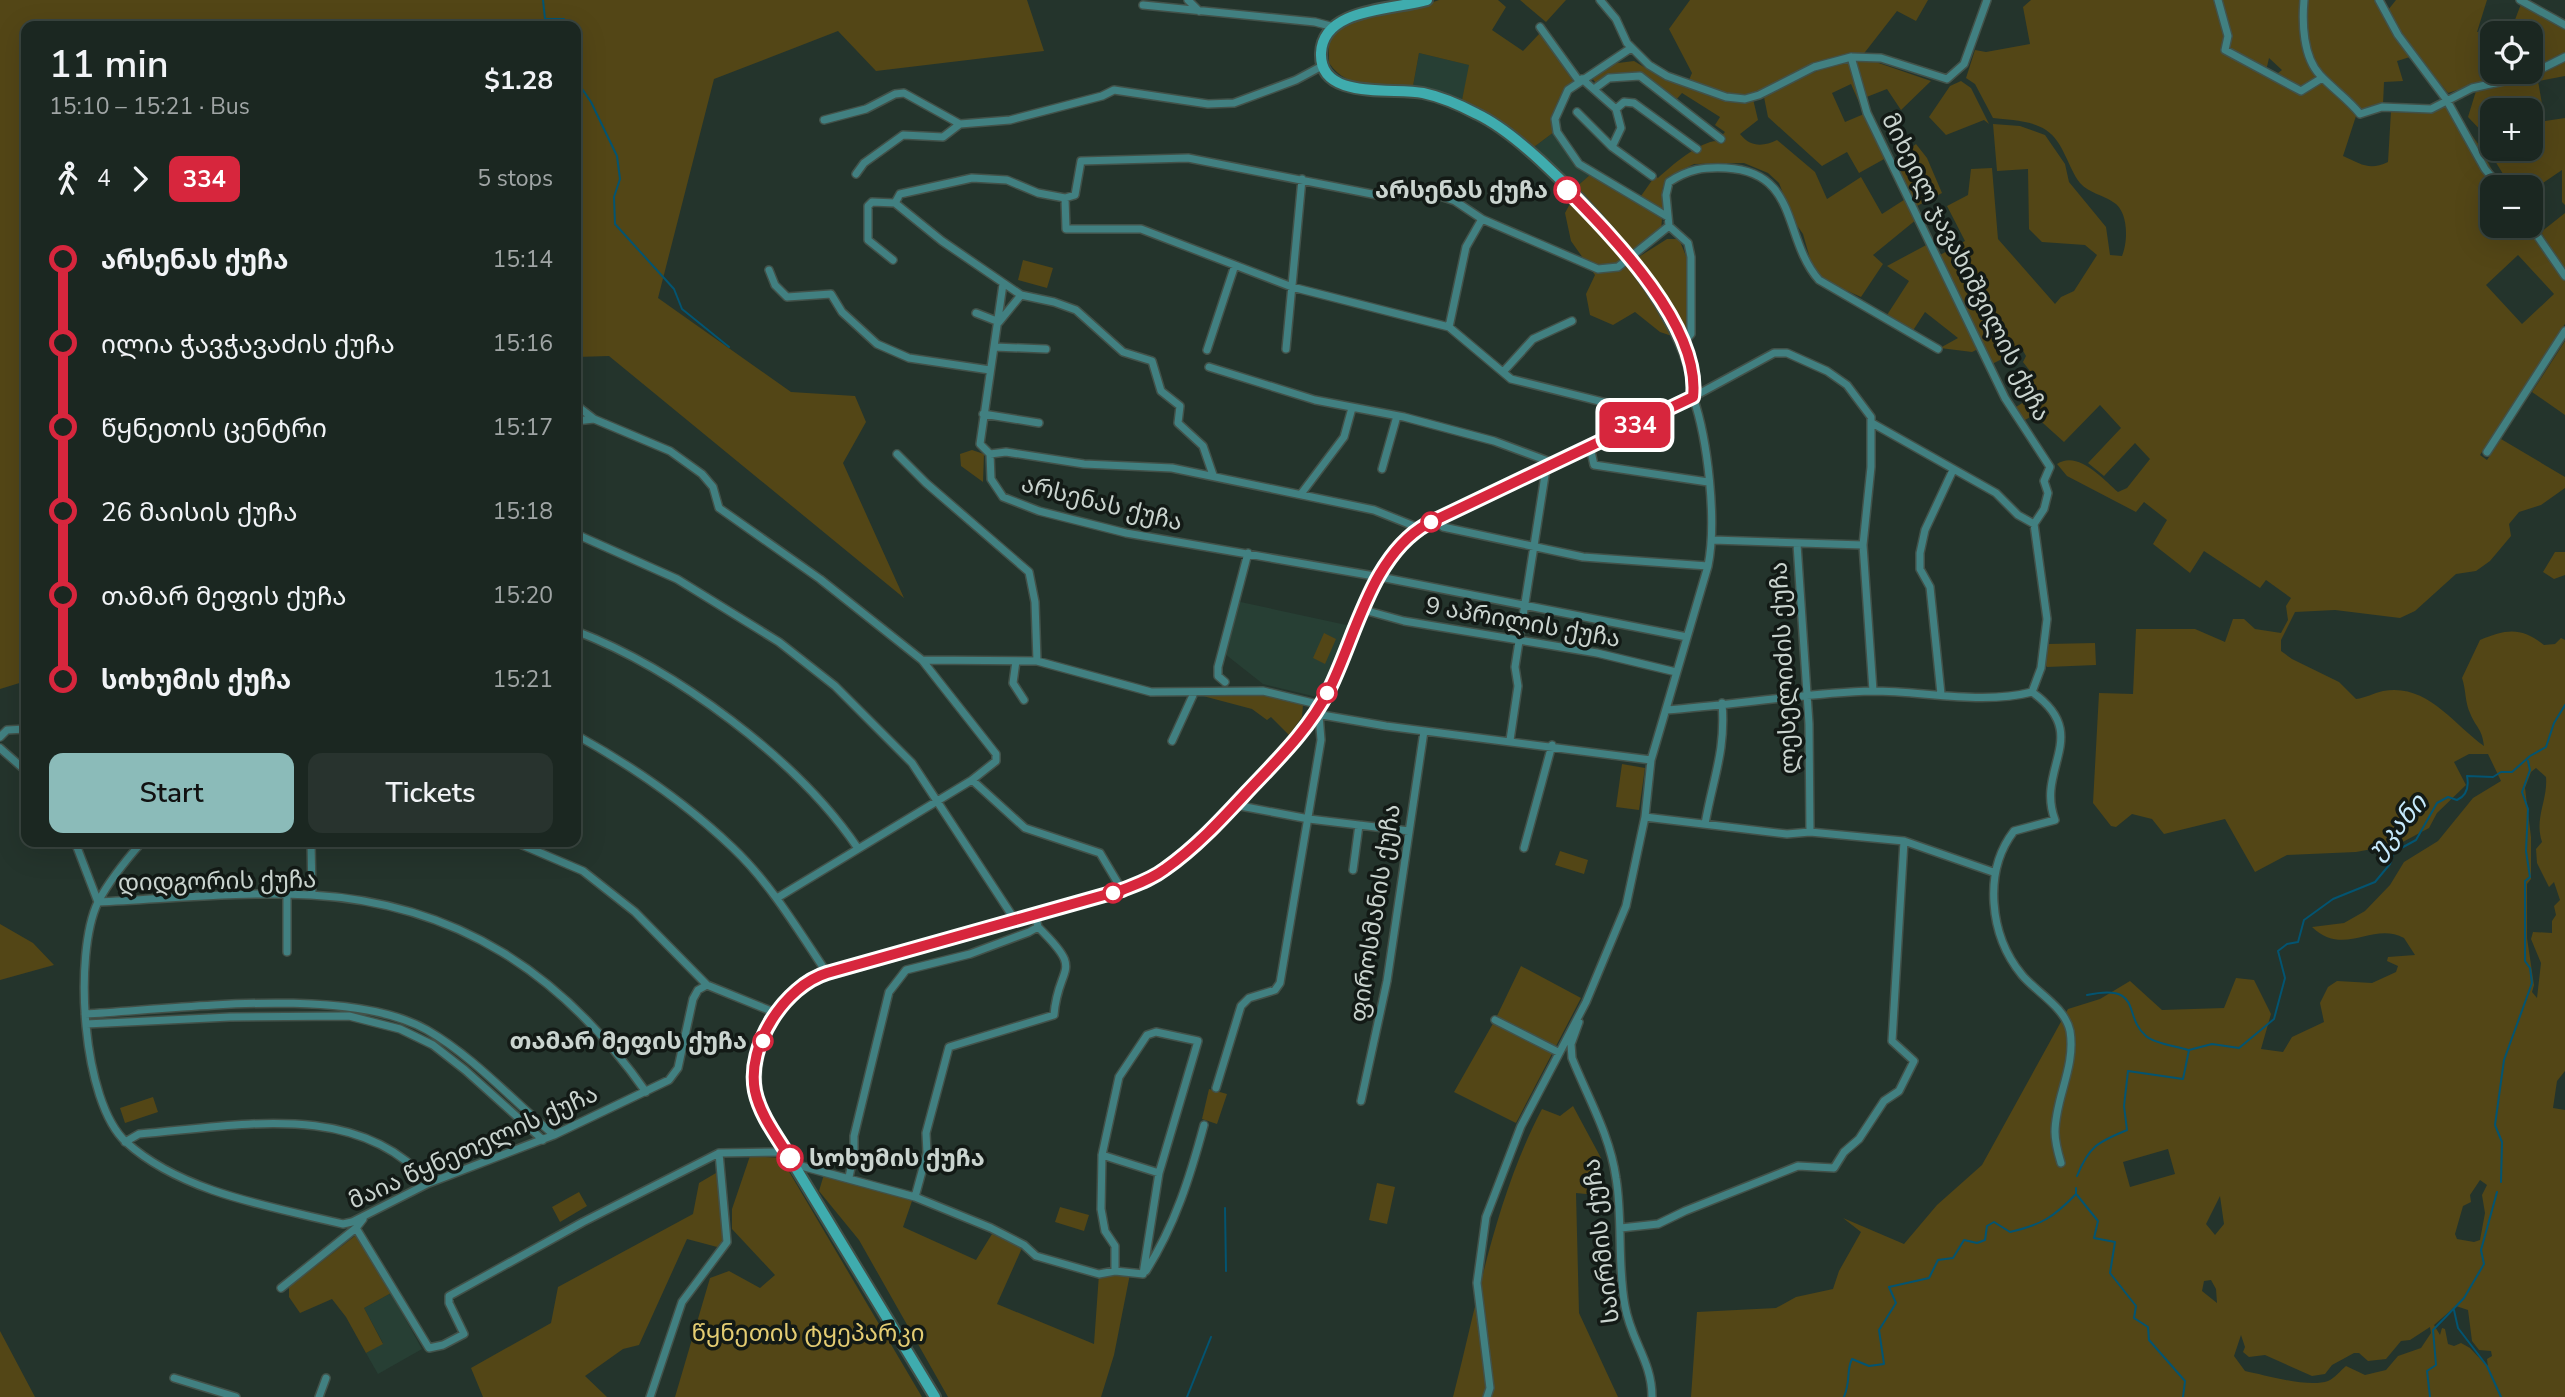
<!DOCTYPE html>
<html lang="en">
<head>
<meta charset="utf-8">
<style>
  body { margin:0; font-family:"Nunito Sans","Noto Sans Georgian",sans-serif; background:#28332e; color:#f1f3f6; height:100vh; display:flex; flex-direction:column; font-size:26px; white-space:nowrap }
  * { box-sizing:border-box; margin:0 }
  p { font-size:23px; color:#a0a5a5 }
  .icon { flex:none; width:38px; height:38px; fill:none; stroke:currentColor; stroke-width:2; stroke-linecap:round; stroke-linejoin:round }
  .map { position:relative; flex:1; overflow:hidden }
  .panel { position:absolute; left:21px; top:21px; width:560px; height:826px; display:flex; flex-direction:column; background:#1b2721; border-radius:14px; box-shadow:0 7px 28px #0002,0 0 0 2px #39443f }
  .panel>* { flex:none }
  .badge { padding:0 14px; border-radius:10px; font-size:24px; line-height:46px }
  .fabs { position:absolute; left:2480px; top:21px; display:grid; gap:14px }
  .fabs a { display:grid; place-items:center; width:63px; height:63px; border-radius:14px; background:#1b2721; box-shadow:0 7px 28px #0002,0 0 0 2px #39443f; font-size:35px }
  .map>.badge { position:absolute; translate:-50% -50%; box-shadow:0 0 0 4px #fff }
  .legs { display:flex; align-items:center; gap:10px; height:77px; padding:0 28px; font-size:23px }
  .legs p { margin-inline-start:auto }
  .head { display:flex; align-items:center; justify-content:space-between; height:119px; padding:0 28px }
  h1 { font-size:38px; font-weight:600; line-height:52px }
  .button { display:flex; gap:14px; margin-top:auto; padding:14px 28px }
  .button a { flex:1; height:80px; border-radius:14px; background:#8bbbb9; color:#111; font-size:28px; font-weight:600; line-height:80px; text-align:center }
  .button a+a { background:#28332e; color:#f1f3f6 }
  ul { padding:0 28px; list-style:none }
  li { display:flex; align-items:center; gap:24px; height:84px; font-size:26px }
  li i { display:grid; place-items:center; width:10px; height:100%; margin:0 9px; background:currentColor }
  li i::after { content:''; width:18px; height:18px; margin:-9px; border:5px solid; border-radius:50%; background:#1b2721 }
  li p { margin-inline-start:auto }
  li:first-child i { background:linear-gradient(#0000 50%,currentColor 0) }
  li:last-child i { background:linear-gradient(currentColor 50%,#0000 0) }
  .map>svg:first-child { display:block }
</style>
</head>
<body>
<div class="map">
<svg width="2565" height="1397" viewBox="0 0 2565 1397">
  <rect width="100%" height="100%" fill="#24342c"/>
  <!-- built -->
  <path fill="#273f34" d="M1419,53L1470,65L1462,100L1413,86Z
    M1554,132L1591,174L1575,188L1534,147Z
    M1236,601L1351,626L1317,697L1263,684L1225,654Z
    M391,1293L422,1349L378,1374L366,1353L383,1343L364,1308Z"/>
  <!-- green -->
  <path fill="#534616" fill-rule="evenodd" d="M0,0H1027L1044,51L876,71L838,31L714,79L658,298L791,392L855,396L866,422L843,463L904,598L609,356L576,357V26H26V681L0,689Z
    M1439,0H1498L1506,7L1492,30L1523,51L1540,33L1573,81C1558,94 1551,112 1554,132L1534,147L1503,122L1462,100L1469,65L1419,53L1413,86C1381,83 1349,92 1329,63C1329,54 1327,44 1332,36C1350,10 1411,12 1439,0Z
    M1520,0H1566L1546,22Z
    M1690,0H1928L1916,21L1897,11L1862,56C1819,62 1767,106 1725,96C1713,93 1701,85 1689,80L1692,73L1669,29Z
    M2031,0H2216L2226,36L2223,51L2268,78L2302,92L2321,81L2345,98L2356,116L2343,156C2361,164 2369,171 2388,162L2391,111L2433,112L2443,102L2449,104L2479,145L2501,187H2492V226H2528L2565,281V324L2480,455L2487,460L2501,439L2565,477V488L2541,505L2519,512L2509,524L2511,536L2490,561L2476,571L2456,574L2415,611L2400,618L2335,610L2295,612L2281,640V651L2292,659L2339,682L2356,699C2366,698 2373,693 2383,691C2427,683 2452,723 2484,746C2482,728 2476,728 2470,713C2465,703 2466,689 2462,678L2480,640C2507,629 2521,627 2544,645L2555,644L2561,638L2565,640V1071L2557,1081L2553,1108L2565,1110V1397H1691L1697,1312L1776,1308L1796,1297L1833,1289L1839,1271L1861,1232L1843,1218L1904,1244L1937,1205L1982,1165L2068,1009L2100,999L2130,981L2162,1010L2224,1008L2236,978L2254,980L2271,1014L2261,1049L2283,1052L2292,1037L2324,1022L2320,1003L2328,987L2337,981L2372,983L2396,972L2398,966L2387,961L2388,957L2415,955L2404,938C2372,921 2345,958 2312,927L2344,923L2365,911L2390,885L2404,862L2438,841L2473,798L2501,781L2488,754H2469L2454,762L2466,785L2437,813L2429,828L2399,844L2356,852L2287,855L2255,872L2225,819L2164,834L2152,819L2132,814L2116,827L2111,826L2093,803L2099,693L2133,694L2136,629H2195L2225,642L2233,619H2244L2255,629L2281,633L2288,620L2286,606L2291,598L2266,580L2260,588L2204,551L2190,573L2153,544L2167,520L2144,502L2136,512L2067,476L2057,464C2078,450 2103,479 2118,492L2127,488L2150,459L2135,443L2104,476L2088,463L2121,428L2100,405L2064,442L2034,415L2023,421L2016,407L2027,400L2017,385L2033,375L2023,362L2026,356L2022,349L1992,364L1940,255L1965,241L1947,206L1968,195L1971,169L1992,168L1998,239L2055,304L2061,297L2074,291L2097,255L2085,245L2042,242L2029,229L2028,169L1997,171L1993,124L2020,126L2045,135L2065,164L2069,182L2106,227L2110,255L2122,256C2128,242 2129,211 2113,202C2103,195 2089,193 2080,183C2068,168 2064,142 2046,130C2031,120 2009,120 1993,118L1975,84L1966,78L1975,50L1986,52L2030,44L2023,7ZM2518,255L2554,294L2522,324L2486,285ZM2536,768L2546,777C2548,800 2534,818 2542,842L2536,849L2537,863L2549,887L2554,882L2560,900L2554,906L2556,915L2552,921V933L2533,932L2531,939L2541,963L2537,998L2532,992L2534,985L2527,938V884L2531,879V837L2525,788L2531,772ZM2168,1149L2175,1174L2130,1187L2123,1162ZM2480,1180L2487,1185L2482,1195L2485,1213L2480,1240L2474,1242L2457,1239L2455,1234L2463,1206L2471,1202L2470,1195ZM2220,1196L2224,1224L2215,1235L2206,1224ZM2211,1280L2216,1289L2217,1303L2202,1291L2204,1281ZM2456,1306L2468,1310L2472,1341L2479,1350L2491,1351L2492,1356L2487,1359L2488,1367L2470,1348L2461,1343L2454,1346L2448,1344L2445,1329L2442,1328L2440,1335L2434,1325ZM2430,1327L2431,1333L2421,1348L2398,1356L2386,1370L2365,1375L2346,1366C2340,1371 2335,1378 2328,1381C2308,1388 2265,1375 2245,1371L2234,1356L2241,1335L2245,1347L2243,1352L2249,1357L2265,1355L2312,1376L2325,1374L2332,1365L2354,1353H2359L2368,1361L2386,1359L2401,1341L2410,1340Z
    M2220,0H2302C2299,24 2300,58 2317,77L2301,88L2274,76L2282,70L2269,58L2266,71L2228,50L2232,36Z
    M2307,0H2376L2410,57L2397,61L2403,81L2384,82L2383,105L2361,110C2348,94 2329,83 2317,67C2305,50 2306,19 2307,0Z
    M2396,0H2487L2477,32L2513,25L2521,4L2565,28V55L2527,74L2488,80L2448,93L2399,33L2388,10ZM2492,33H2530V72H2492Z
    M1867,59L1931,81L1901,110L1887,89L1864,98L1854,60Z
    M1849,60L1858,95L1886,158L1859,173L1847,152L1822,166L1768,117L1764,97L1811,71ZM1851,84L1864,114L1845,122L1832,93Z
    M2565,60V76L2538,81L2545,121L2565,118V205L2562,202V170L2531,191L2530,187H2511L2492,156L2488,138L2468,117L2476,91L2520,80ZM2492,110H2530V149H2492Z
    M1634,61L1664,79L1728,100L1753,99L1758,120L1740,134C1750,147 1763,147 1777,140L1815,172L1827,199L1861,177L1882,214L1907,198L1917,219L1873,255L1883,264L1861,297L1827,282L1813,269L1803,234L1794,221L1779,183L1768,173L1744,163L1694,164L1666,178L1662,190L1664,212L1641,196L1655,176L1658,178C1671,166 1700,141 1717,141L1725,132L1715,125L1720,117L1682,93L1676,100C1645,78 1634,64 1596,83L1590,76L1610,64Z
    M1961,81L1971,88L1989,124L1984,120L1946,135L1929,117L1950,86Z
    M1916,144L1927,158L1942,193L1917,206L1894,161Z
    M1591,174L1658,215L1662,219L1661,230L1631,252L1575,188Z
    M1572,200L1632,270L1675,337L1660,332L1635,312L1613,325L1590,315L1586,294L1595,275L1571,241L1565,213Z
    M2565,213V271L2541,232Z
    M1667,239H1679L1686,256L1688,325L1684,332L1637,258Z
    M1930,243L1980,348L1972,352L1940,348L1958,338L1925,312L1912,332L1887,315L1909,281L1887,266Z
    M1023,260L1053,268L1047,288L1018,280Z
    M2565,341V415L2532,392Z
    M972,450L984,454L983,482L961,466L960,454Z
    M2555,552H2565V575L2554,579L2543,572Z
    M1324,633L1336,639L1325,664L1313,658Z
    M2095,643L2096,665L2047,667L2045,664L2048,644Z
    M1204,694H1263L1303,705L1302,717L1289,735L1271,717L1267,720L1252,709L1203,696Z
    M1622,764L1645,768L1639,810L1616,807Z
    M1560,851L1588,860L1584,874L1555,865Z
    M0,924L33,943L54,965L0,980Z
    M1521,966L1581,998L1516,1123L1454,1092L1495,1020Z
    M1209,1089L1227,1094L1217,1124L1202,1119Z
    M153,1097L158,1112L125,1123L120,1108Z
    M1573,1106L1601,1158L1596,1195L1576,1193L1579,1313L1618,1397H1453C1478,1300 1495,1198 1542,1109L1560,1116Z
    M750,1156L781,1158L922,1397H675L710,1278L729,1271L760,1288L775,1275L732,1229V1209Z
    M825,1171L912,1201L903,1227L976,1260L992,1234L1022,1248L997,1304L1094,1344L1099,1274H1130L1114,1355L1101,1397H948L859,1240L819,1191Z
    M716,1173L725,1238L721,1248L687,1239L639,1345L623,1349L585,1376L607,1397H483L471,1368L551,1323L558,1287L693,1214L699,1183Z
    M1377,1183L1395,1187L1387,1224L1369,1220Z
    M579,1192L587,1206L560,1222L552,1207Z
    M1060,1207L1089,1215L1084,1231L1055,1222Z
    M356,1235L391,1293L364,1308L383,1344L366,1353L346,1317L332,1299L300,1313L289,1297V1287Z
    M0,1331L35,1397H0Z"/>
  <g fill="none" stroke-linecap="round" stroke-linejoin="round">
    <!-- stream -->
    <path stroke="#035471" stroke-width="2" d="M543,0L545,19H564L568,26
      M576,80L591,102L617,156L620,179L614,197L615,224L674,289L682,309L729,347
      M2087,995C2144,983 2122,1016 2146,1036C2155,1044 2176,1046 2188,1050
      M2077,1176C2089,1146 2098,1142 2127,1130L2124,1106L2128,1071L2183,1079L2189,1050L2212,1044L2239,1048L2274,1019L2285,978L2278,951L2287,944L2298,942L2304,920L2333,899L2375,882L2390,864L2394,852L2416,840L2437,803L2448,797L2457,800C2468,795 2469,786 2467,776L2493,777L2501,772H2512L2530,756L2546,747L2554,723L2565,705
      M2501,1182L2502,1142L2495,1125L2504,1060L2532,983L2530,968L2525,961V881L2530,877L2526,851L2528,809L2522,792L2530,770L2528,761
      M2077,1195L2098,1221L2094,1238L2115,1242L2110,1273L2136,1306L2134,1318L2148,1327L2149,1340L2185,1381L2183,1397
      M1225,1208L1226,1271
      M2454,1310L2458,1328L2487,1366L2501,1397
      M1187,1397L1211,1337
      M1844,1397C1851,1380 1846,1371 1852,1359L1869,1366L1884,1364L1879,1330L1896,1303L1889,1287L1929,1278L1938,1260L1953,1258L1964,1240L1977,1243L1985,1240L1987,1226L1994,1222L2010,1232C2041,1225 2054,1217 2076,1194V1188
      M2430,1397L2427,1371L2436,1365L2433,1330L2464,1298L2484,1264L2481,1250L2497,1192"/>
    <!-- street casing -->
    <g stroke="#425149" stroke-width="10">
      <path id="street" d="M1188,0L1199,11
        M1600,0L1616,19L1627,43L1649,65L1667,76L1726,97L1745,99L1759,95L1814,67L1851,57L1881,58L1947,79L1964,64L1987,0
        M2218,0L2228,36L2225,50L2301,91L2322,78
        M2304,0C2302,23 2303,57 2320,75C2333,89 2348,99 2360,114L2382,107L2431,109L2472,88L2527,76L2565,57
        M2379,0L2398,35L2446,99L2485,169L2500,187
        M2520,0L2565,25
        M1143,5L1315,22L1334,27
        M1540,27L1579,81
        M1631,48L1568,90L1555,119L1557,132L1579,164L1668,217
        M1851,57L1867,113L2005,398L2050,467L2044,481L2048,493L2044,509L2034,524L2047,619L2041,668L2032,692
        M1582,79L1616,109L1621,128L1612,147
        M1594,89L1609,78L1640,76L1721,139
        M1616,109L1624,102L1634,103L1697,149
        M1577,112L1612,147L1652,176
        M824,120L866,109L895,94L904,93L960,124L1010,120L1102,96L1114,90L1208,104L1234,103L1296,80L1322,66
        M856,174L864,163L903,135L943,137L960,124
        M1065,198L1066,229H1141L1292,287L1449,327L1511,379L1655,415
        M2530,225L2565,276
        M893,260L868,240V206L872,202L895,203
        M769,270L775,285L787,297L831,294L842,312L877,344L909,358L990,370
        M1003,284L980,444L990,454L991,479L1003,497L1039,511L1126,533L1380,577L1687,637
        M976,313L999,322L1021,295
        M1449,327L1466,247L1482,219
        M1683,343L1691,334V257L1688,243L1669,226L1666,195L1669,182C1689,169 1703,167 1726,168C1800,172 1782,238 1819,280L1938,349
        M994,347L1046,349
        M1286,349L1302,179
        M1207,350L1235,265
        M1209,367L1315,400L1404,417L1494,441L1556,464
        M1503,372L1533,339L1572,321
        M576,405L594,419
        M983,414L1039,423
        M576,421L594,419L670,451L702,474L713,487L719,508L820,579L922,660L1037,661L1151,692L1263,691L1321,705
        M1872,423L1996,493L2018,515L2034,524
        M1590,447L1594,465L1708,482
        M2487,452L2565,331
        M897,454L926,483L1029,572L1035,602L1037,661
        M990,454L1006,452L1084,464L1172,468L1374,510L1419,528
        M1382,469L1397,416
        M1213,475L1203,446L1178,423L1180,406L1161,391L1152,361L1123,352L1076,310L1054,302L1021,295L942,241L895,203L900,194L972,178L1007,180L1038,193L1065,198L1075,195L1081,161L1188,158L1377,195L1422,190L1455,201L1482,219L1598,269L1618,267L1669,226
        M1301,494L1344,437L1352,408
        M1436,519L1443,527L1583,557L1708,566
        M576,534L677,579L779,642L835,686L912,763L1015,920
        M1713,540L1863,545
        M1797,544L1809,724L1810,832
        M1364,610L1404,621L1597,653L1676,672
        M576,631C675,669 797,759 857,847
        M1016,661L1013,683L1024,700
        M1225,682L1218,676V667L1248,553
        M2032,692C2093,735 2035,768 2055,820L2014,831C1983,871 1989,935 2022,975C2036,992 2065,1007 2070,1031C2076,1067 2055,1098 2055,1132C2055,1142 2058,1153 2061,1163
        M1941,694L1930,587L1920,569V553L1925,530L1953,470
        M1666,710C1735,705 1803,693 1873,691C1924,691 1982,705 2032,692
        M1316,714L1386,726L1651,760
        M576,735C632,766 687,804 733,848C771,884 798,930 827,973
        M0,737L7,730L26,729
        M1510,740L1518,686L1515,667L1546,469
        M1172,741L1194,693
        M0,748L26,771
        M972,780L1025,828L1100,853L1122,890
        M1235,805L1309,819L1409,831
        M1645,817L1787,834L1810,832L1904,841L1993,872
        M1705,824C1713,778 1726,751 1722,703
        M75,842L98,902C168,899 241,891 311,895C457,903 563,974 646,1092
        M142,842C126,860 109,881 98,902C73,954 82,1102 126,1142C182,1193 273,1207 343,1224L352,1222L429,1183L554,1135L669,1080L678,1068L693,999L698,990L707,985
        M311,842L312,895
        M515,842L583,871L635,912L707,985L776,1013
        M1524,848L1552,745
        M1353,870L1359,825
        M777,898L972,780L996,761V754L922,660
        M287,952V896
        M85,1014C177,1009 348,985 427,1030C474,1057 513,1101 554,1135
        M1495,1020L1558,1052
        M1579,1022L1571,1044L1572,1058C1588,1098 1610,1135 1616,1178C1623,1220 1617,1264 1625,1306C1631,1341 1652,1361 1652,1397
        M86,1024L230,1017L349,1016L400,1029L433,1045L465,1070L543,1140
        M1216,1088L1241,1006L1249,998L1275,990L1280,983L1321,740L1319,715
        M1361,1101L1387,981L1424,731
        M125,1142L139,1134C237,1126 358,1099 429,1183
        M1102,1155L1159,1173
        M794,1164L915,1197L991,1228L1024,1245L1036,1256L1099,1274L1115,1271L1143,1274
        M849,1177L854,1154V1136L889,992L906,970L970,954L1029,932L1038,927L1035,914
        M915,1197L927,1153L926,1133L949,1047L1054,1015C1058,963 1086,974 1038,927
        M363,1219L356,1228L429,1348L443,1345L464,1334L449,1303V1296L583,1222L719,1153L787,1152
        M1621,1228L1658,1224L1685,1211L1798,1166L1834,1168L1844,1152L1859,1139L1884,1101L1899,1091L1914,1061L1892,1041L1904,841
        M1115,1271V1246L1105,1231L1101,1209L1102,1155L1119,1077L1147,1035L1156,1032L1198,1041L1159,1173L1143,1274
        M1146,1271C1175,1225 1190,1177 1204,1125
        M281,1288L356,1228
        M174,1378L236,1397
        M319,1397L326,1378
        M650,1397L682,1302L727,1242L719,1153
        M1487,1397L1490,1388L1477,1283L1486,1217L1521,1126L1586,1002L1626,906L1645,817L1651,760L1708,566C1717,521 1708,440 1693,397L1774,353H1787L1827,371L1847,385L1871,417V467L1863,545L1873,691"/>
    </g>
    <!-- secondary casing -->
    <g stroke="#425149" stroke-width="14">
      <path id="secondary" d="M935,1397L760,1109C745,1060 769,1004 813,978L1122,890C1137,884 1152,879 1165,869C1196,847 1223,817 1250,789C1280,758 1309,729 1329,690C1355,638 1373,555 1427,524L1693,397C1701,319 1545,146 1477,114C1460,105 1442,97 1423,93C1393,87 1319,101 1321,53C1323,7 1395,10 1427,0"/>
    </g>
    <!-- street -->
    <use href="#street" stroke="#418081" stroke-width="7"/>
    <!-- secondary -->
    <use href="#secondary" stroke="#3facae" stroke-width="10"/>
  </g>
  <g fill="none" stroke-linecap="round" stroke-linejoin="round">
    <!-- line-1 casing -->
    <g stroke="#fff" stroke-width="16">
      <path id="line-1" d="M790,1158C777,1137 760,1115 755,1091C746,1045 785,986 827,973L1122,890C1137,884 1152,879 1165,869C1195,848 1221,820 1246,793C1277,760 1308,731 1329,690C1356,636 1371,556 1427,524L1693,397C1701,326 1613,237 1567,190"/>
    </g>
    <!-- line-1 -->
    <use href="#line-1" stroke="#d7263d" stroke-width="10"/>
  </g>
  <!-- markers -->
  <g fill="#fff" stroke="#d7263d" stroke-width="3.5">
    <circle cx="1567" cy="190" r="12"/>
    <circle cx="1431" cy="522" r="9"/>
    <circle cx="1327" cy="693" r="9"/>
    <circle cx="1113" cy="893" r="9"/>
    <circle cx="763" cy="1041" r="9"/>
    <circle cx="790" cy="1158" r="12"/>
  </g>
  <g text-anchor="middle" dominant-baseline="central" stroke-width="7" stroke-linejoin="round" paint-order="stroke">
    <!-- stop labels -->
    <g font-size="24" font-weight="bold" fill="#cad4cf" stroke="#131a16" text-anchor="end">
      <text x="1548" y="190">არსენას ქუჩა</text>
      <text x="747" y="1041">თამარ მეფის ქუჩა</text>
      <text x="809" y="1158" text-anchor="start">სოხუმის ქუჩა</text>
    </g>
    <!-- street labels -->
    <g font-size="24" fill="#cad4cf" stroke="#131a16">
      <text transform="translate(1966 267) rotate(63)">მიხეილ ჯავახიშვილის ქუჩა</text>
      <text transform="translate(1102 503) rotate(14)">არსენას ქუჩა</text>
      <text transform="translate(1523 622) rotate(10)">9 აპრილის ქუჩა</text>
      <text transform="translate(1784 668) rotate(-93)">ლესელიძის ქუჩა</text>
      <text transform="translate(217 881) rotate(-1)">დიდგორის ქუჩა</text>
      <text transform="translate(1375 913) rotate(-81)">ფიროსმანის ქუჩა</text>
      <text transform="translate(473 1147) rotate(-24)">მაია წყნეთელის ქუჩა</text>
      <text transform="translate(1601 1241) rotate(-97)">საირმის ქუჩა</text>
    </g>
    <!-- park labels -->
    <g font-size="24" fill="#e4cc72" stroke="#131a16">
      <text x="808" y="1333">წყნეთის ტყეპარკი</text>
    </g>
    <!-- water labels -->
    <g font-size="26" font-style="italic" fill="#c6e9fc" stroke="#131a16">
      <text transform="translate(2397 827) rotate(-50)">უკანი</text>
    </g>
  </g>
</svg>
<div class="fabs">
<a><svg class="icon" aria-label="locate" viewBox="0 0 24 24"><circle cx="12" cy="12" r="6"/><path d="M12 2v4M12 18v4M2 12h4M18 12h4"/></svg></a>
<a>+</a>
<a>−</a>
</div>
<b class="badge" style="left:1635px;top:425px;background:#d7263d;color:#fff">334</b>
<section class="panel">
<div class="head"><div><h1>11 min</h1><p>15:10 – 15:21 · Bus</p></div><b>$1.28</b></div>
<div class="legs"><svg class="icon" aria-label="walk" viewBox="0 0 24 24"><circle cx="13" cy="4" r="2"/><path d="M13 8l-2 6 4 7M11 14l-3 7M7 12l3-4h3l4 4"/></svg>4<svg class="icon" aria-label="forward" viewBox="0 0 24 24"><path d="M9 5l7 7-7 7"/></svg><b class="badge" style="background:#d7263d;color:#fff">334</b><p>5 stops</p></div>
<ul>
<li><i style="color:#d7263d"></i><b>არსენას ქუჩა</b><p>15:14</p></li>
<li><i style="color:#d7263d"></i><span>ილია ჭავჭავაძის ქუჩა</span><p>15:16</p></li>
<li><i style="color:#d7263d"></i><span>წყნეთის ცენტრი</span><p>15:17</p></li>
<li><i style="color:#d7263d"></i><span>26 მაისის ქუჩა</span><p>15:18</p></li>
<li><i style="color:#d7263d"></i><span>თამარ მეფის ქუჩა</span><p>15:20</p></li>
<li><i style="color:#d7263d"></i><b>სოხუმის ქუჩა</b><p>15:21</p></li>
</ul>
<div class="button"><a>Start</a><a>Tickets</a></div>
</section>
</div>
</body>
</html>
